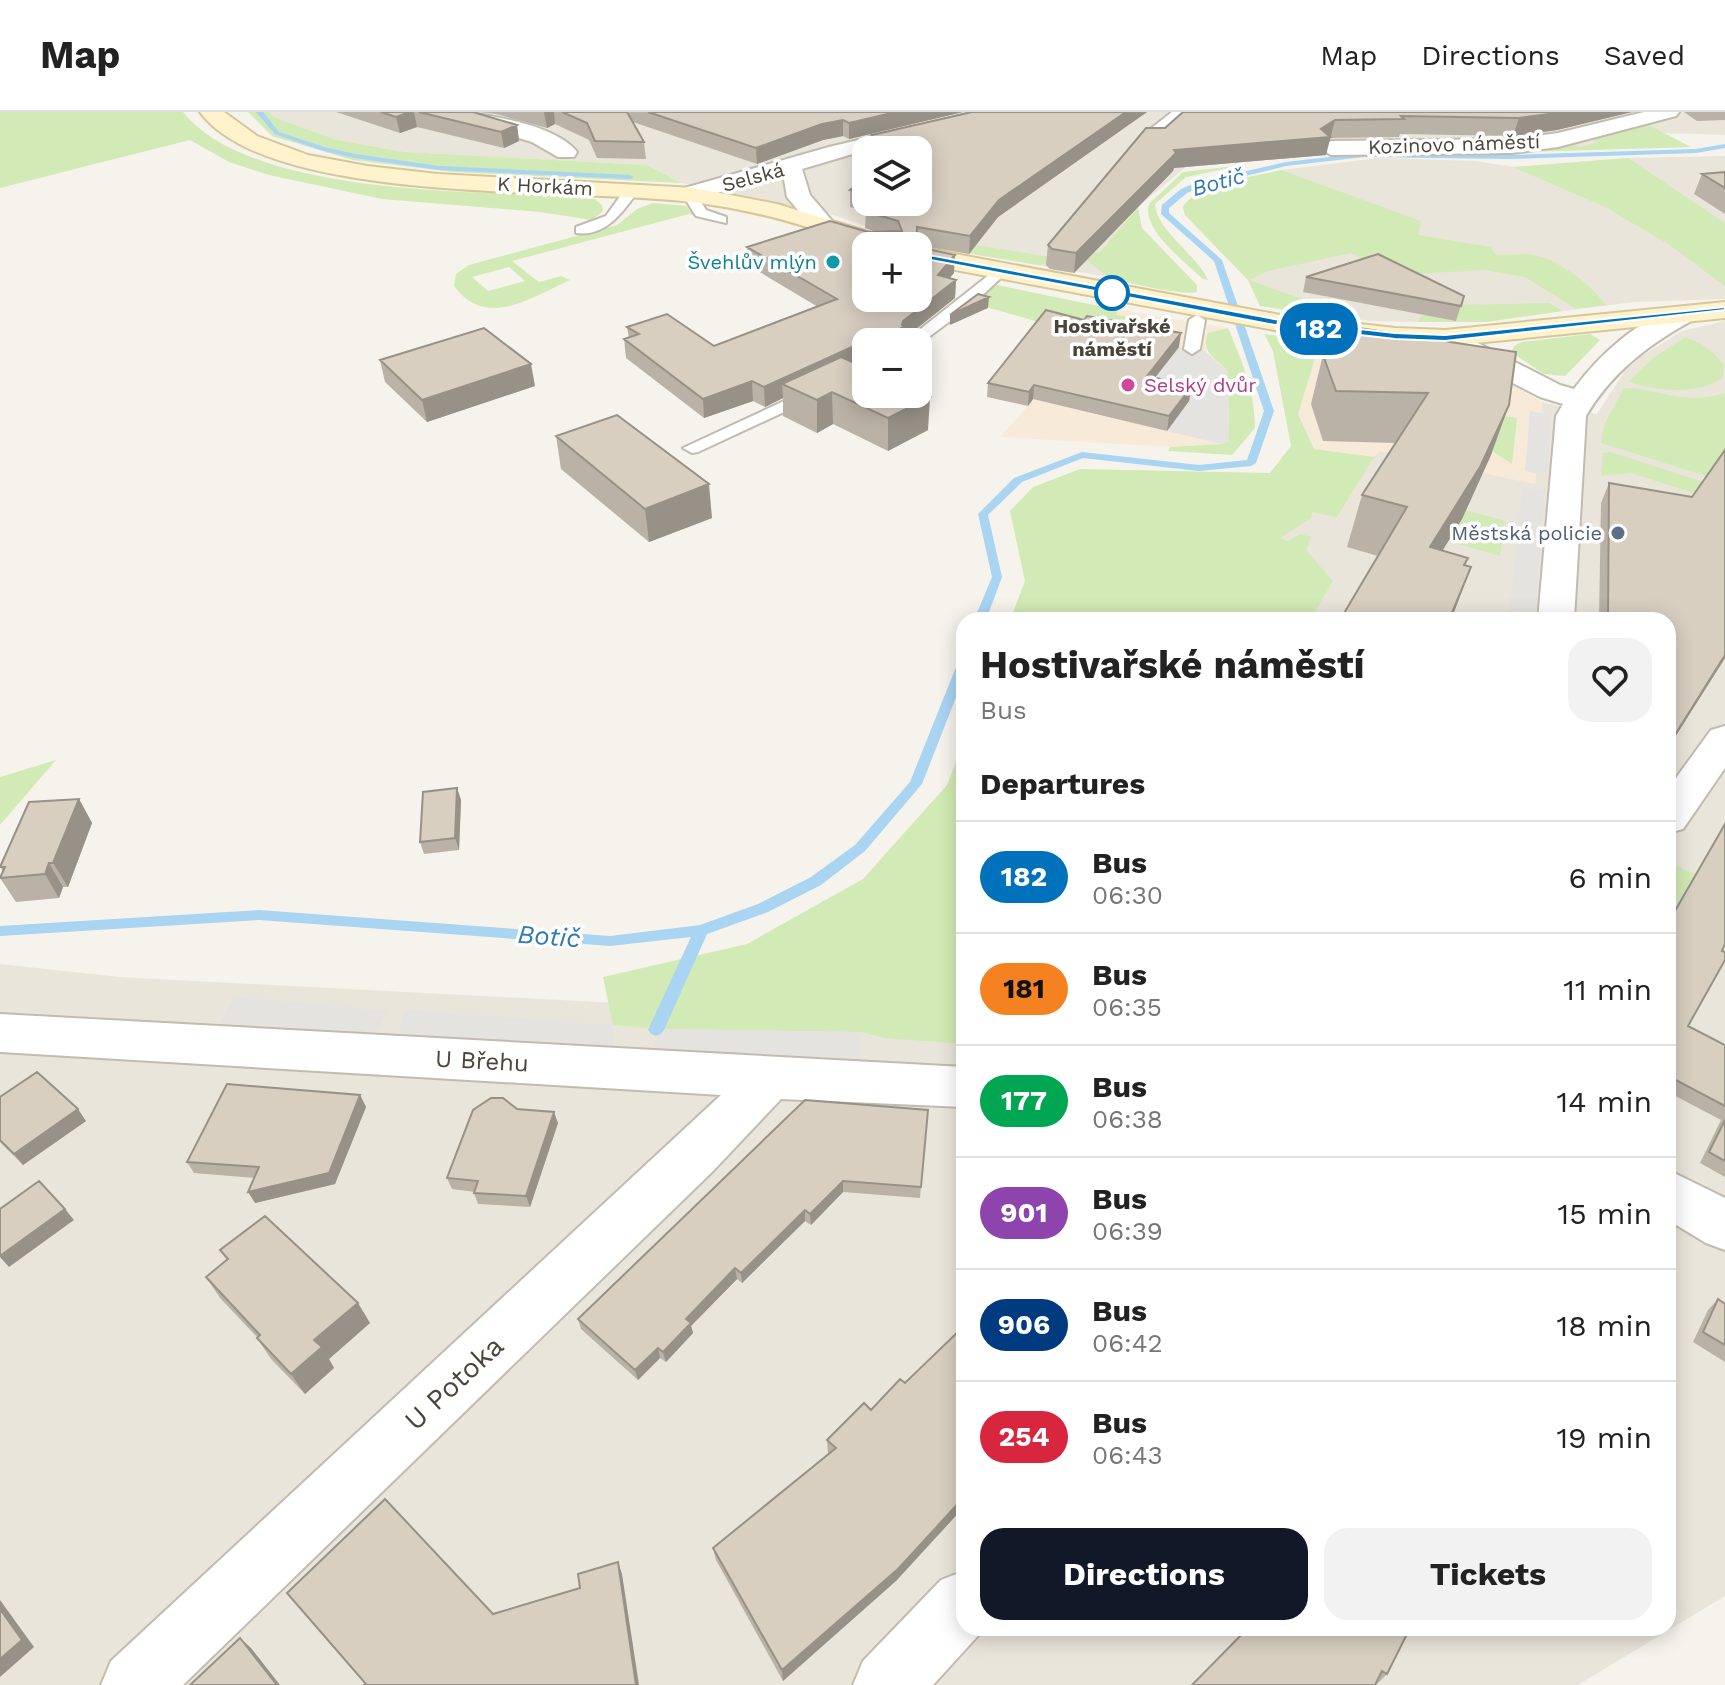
<!DOCTYPE html>
<html lang="en">
<head>
<meta charset="utf-8">
<style>
  body { margin:0; font-family:"Work Sans",sans-serif; background:#f2f2f2; color:#222; height:100vh; display:flex; flex-direction:column; font-size:30px; white-space:nowrap }
  * { box-sizing:border-box; margin:0 }
  p { font-size:26px; color:#767676 }
  .icon { flex:none; width:44px; height:44px; fill:none; stroke:currentColor; stroke-width:2; stroke-linecap:round; stroke-linejoin:round }
  .map { position:relative; flex:1; overflow:hidden }
  .panel { position:absolute; left:956px; top:500px; width:720px; height:1024px; display:flex; flex-direction:column; background:#fff; border-radius:24px; box-shadow:0 4px 20px #0003 }
  .panel>* { flex:none }
  .badge { padding:0 16px; border-radius:26px; font-size:28px; line-height:52px }
  .tools { position:absolute; left:852px; top:24px; display:grid; gap:16px }
  .tools a { display:grid; place-items:center; width:80px; height:80px; border-radius:16px; background:#fff; box-shadow:0 4px 20px #0003; font-size:40px }
  .map>.badge { position:absolute; translate:-50% -50%; box-shadow:0 0 0 4px #fff }
  h2 { padding:0 24px; font-size:30px; line-height:72px }
  .round { display:grid; place-items:center; flex:none; width:84px; height:84px; border-radius:24px; background:#f2f2f2 }
  .overview { display:flex; align-items:center; justify-content:space-between; height:136px; padding:0 24px }
  h1 { font-size:38px; font-weight:700; line-height:60px }
  .cta { display:flex; gap:16px; margin-top:auto; padding:16px 24px }
  .cta a { flex:1; height:92px; border-radius:24px; background:#111827; color:#fff; font-size:32px; font-weight:700; line-height:92px; text-align:center }
  .cta a+a { background:#f2f2f2; color:#222 }
  ul { padding:0; list-style:none }
  li { display:flex; align-items:center; gap:24px; height:112px; padding:0 24px; border-top:2px solid #e0e0e0 }
  li div { flex:1 }
  li b { display:block; font-size:30px }
  li em { font-style:normal }
  li .badge { min-width:88px; font-weight:700; text-align:center }
  header { display:flex; align-items:center; gap:48px; box-sizing:border-box; height:112px; padding:0 40px; background:#fff; border-bottom:2px solid #e0e0e0 }
  header strong { font-size:38px }
  nav { display:flex; gap:44px; margin-inline-start:auto; font-size:28px }
  .map>svg:first-child { display:block }
</style>
</head>
<body>
<header>
<strong>Map</strong>
<nav><a>Map</a><a>Directions</a><a>Saved</a></nav>
</header>
<div class="map">
<svg width="1725" height="1573" viewBox="0 0 1725 1573">
  <rect width="100%" height="100%" fill="#f6f3ec"/>
  <!-- residential -->
  <path fill="#eae5da" fill-rule="evenodd" d="M270,0H1725V23L1665,21L1642,10L1587,25L1599,30L1580,35L1567,30L1335,40L1186,55L1138,95L1100,140L1082,144L1109,165L924,134L830,102L681,71L647,53L407,40L337,28L272,5ZM866,38H918V90H866Z
    M1725,44V187L1634,190L1563,199L1550,191L1420,205L1417,210L1371,209L1260,194L1248,168L1185,103L1183,95L1196,81L1214,74L1281,58L1379,46L1476,49L1513,55L1628,46Z
    M1725,209V1484L1578,1573H0V852L119,865L829,902L964,704V1516H1668V508H1035L1272,370L1380,338L1535,372L1542,290L1597,302L1625,259L1642,244L1682,219Z"/>
  <!-- commercial -->
  <path fill="#f7ead8" d="M1098,194L1228,216L1208,222L1206,239L1221,332L1170,335L1000,325L1028,294Z
    M1320,230L1373,238L1452,240L1542,290L1535,372L1380,339L1374,345L1314,337L1298,302Z"/>
  <!-- green -->
  <path fill="#d2eab5" fill-rule="evenodd" d="M0,0H183C251,86 489,80 591,84L602,93L603,99L592,108L540,100L382,87L269,63L229,50L190,28L0,76Z
    M248,0H270L273,5L337,28L406,40L647,53L681,71L454,60L353,48L272,24Z
    M1643,10L1691,35L1490,41L1567,30L1580,35L1598,30L1585,25Z
    M1628,46L1725,111V174L1668,132L1605,95L1513,55Z
    M1243,53L1186,65L1155,92C1156,118 1197,143 1208,168L1203,167C1186,151 1141,117 1149,92L1183,60Z
    M1281,58L1421,109L1418,123L1491,135L1495,142C1509,144 1514,142 1526,142C1556,144 1589,171 1606,193L1576,197L1525,165L1484,158L1394,163L1351,141L1268,159L1249,168L1319,193L1308,201L1260,194L1248,168L1185,103L1183,95C1197,70 1255,65 1281,58Z
    M653,91L686,94L692,100L718,110L689,102L512,149L539,170L561,164L570,168C532,185 486,218 454,174L456,162L469,153L617,113L637,97ZM509,155L525,169L488,179L472,165Z
    M1138,95L1142,116L1197,173V180C1187,184 1120,171 1106,163C1098,158 1089,150 1081,143L1100,140Z
    M938,127L1063,147L1039,153L924,134Z
    M997,173L1118,198L1116,203L1132,205L1121,222L1053,214L979,193L949,208Z
    M1550,191L1563,199L1487,210H1417L1420,205L1461,193Z
    M1228,216C1242,249 1255,280 1255,316L1232,343L1168,339L1170,335L1221,332L1229,329L1228,260C1216,246 1200,241 1208,221Z
    M1264,222L1320,230L1298,302L1314,337L1374,345L1337,405L1312,400L1311,406L1280,426L1288,429L1300,422L1311,425L1306,438L1333,469L1310,508H1010L1025,469L1010,399L1033,375L1080,357L1270,361L1291,334L1273,239Z
    M1590,222L1600,228L1565,264L1544,262L1511,240L1514,234L1522,230Z
    M1684,226C1700,228 1716,241 1724,254L1722,266C1700,283 1653,280 1629,269L1653,246Z
    M1624,276C1662,277 1685,294 1725,281V370L1601,331L1604,313Z
    M1497,303L1517,306L1512,352L1492,339Z
    M1611,340L1725,377V391L1631,361L1601,364L1603,341Z
    M1458,396L1505,409L1500,444L1441,427Z
    M964,629V932L885,926L861,920L660,917L613,913L603,865L747,832L863,767L947,673Z
    M56,648L0,713V665Z
    M1669,751L1695,762L1668,808V753Z"/>
  <!-- parking -->
  <path fill="#e5e3e0" d="M1179,235L1205,239L1228,260L1229,329L1221,332L1167,319L1189,289L1145,278Z
    M1530,299L1551,303L1547,363L1525,359Z
    M1522,375L1545,379L1535,508H1509Z
    M234,884L387,899L376,924L220,911Z
    M406,898L613,913L614,937L397,924Z
    M660,917L861,920L860,947L652,941Z"/>
  <g fill="none" stroke-linecap="round" stroke-linejoin="round">
    <!-- stream -->
    <path fill="#a9d4f2" fill-rule="evenodd" d="M256,0H263L279,20L324,35L355,42L439,54L630,63L634,65L630,67L439,58L355,46L320,38L275,22Z
      M1725,32V36L1696,41L1509,47L1364,45L1286,54L1200,75L1187,81L1169,96V101L1222,148L1274,299L1256,351L1251,354L1199,359L1083,346L1022,370L988,403L1002,465L986,508H974L992,465L978,402L1014,366L1082,340L1199,353L1247,348L1264,299L1214,149L1161,102L1162,93L1181,77L1195,71L1286,50L1364,41L1509,43L1696,37Z
      M964,546V565L922,672L865,739L821,773L768,800L707,822L664,918L661,922L656,924L651,922L648,918L691,825L610,834L259,808L0,824V814L259,798L610,824L700,813L758,792L811,765L855,733L910,670L958,550Z"/>
    <!-- lane casing -->
    <g stroke="#c2bbae" stroke-width="4">
      <path id="lane" d="M631,75L638,79C623,100 606,125 576,121V115L606,104L626,76Z
        M689,78L694,79L706,98L726,105V111L696,104L682,82Z
        M999,155L1004,157V163L973,192L918,233V230H904Z
        M1197,203L1205,208L1200,237L1192,242L1184,237L1189,208Z
        M866,251V262L698,340L692,341L683,336Z"/>
    </g>
    <!-- street casing -->
    <g stroke="#c2bbae" stroke-width="4">
      <path id="street" d="M444,0C478,0 555,11 577,40L574,45H558L532,30L447,4Z
        M976,0H1012L1009,4L866,38L802,57L810,83L834,111L831,116H813L787,85L783,62L689,89L681,87L677,82L681,77L829,35Z
        M1172,0H1195L1160,32H1144L1141,27L1144,22Z
        M1644,0H1679L1676,4L1558,35L1512,41L1331,43L1320,36L1331,29L1512,27L1558,21Z
        M1681,195L1691,197L1694,203L1691,209C1648,233 1611,261 1586,304L1574,508H1538L1556,304L1563,292L1540,285L1448,238L1444,232L1448,226L1458,224L1468,226L1560,273L1574,277C1598,244 1640,205 1681,195Z
        M1725,614V656L1683,717L1668,721V677L1711,618Z
        M0,902L964,955V995L781,987L713,1059L183,1573H101L111,1549L721,983L0,940Z
        M1668,1058L1725,1086V1138L1706,1131L1668,1108Z
        M964,1459V1516H985L933,1573H853L863,1549L941,1468Z"/>
    </g>
    <!-- secondary casing -->
    <g stroke="#d6c79b" stroke-width="4">
      <path id="secondary" d="M200,0H224L257,24L308,43L367,54L438,62L694,76L777,92L897,129L900,134C889,134 874,136 865,134C845,131 825,121 807,115C772,104 736,96 700,91C585,74 271,96 200,0Z
        M918,135L1280,203L1395,216L1445,218L1725,190V206L1445,234L1395,232L1280,219L918,151Z"/>
    </g>
    <!-- lane -->
    <use href="#lane" fill="#fff" fill-rule="evenodd"/>
    <!-- street -->
    <use href="#street" fill="#fff" fill-rule="evenodd"/>
    <!-- secondary -->
    <use href="#secondary" fill="#fff3cd" fill-rule="evenodd"/>
  </g>
  <!-- wall -->
  <path fill="#bab2a6" d="M336,0H473L517,13L519,29L504,36L417,15L400,21Z
    M479,0H963L849,27L843,24L823,28L757,52L633,10L644,30L646,47L597,46L589,28L555,12L547,16L496,2Z
    M972,0H1147L998,105L969,142L916,133L866,134L954,161L949,166L956,168L955,186L906,225V230H866V249L857,252L928,318L888,339L833,312L817,321L783,304V286L765,295L753,289L704,306L626,246L624,227L629,226L627,215L714,234L818,195L748,153L747,135L876,120L865,116L866,99L850,95V78L866,66V90H918V38H872V23Z
    M1183,0H1632L1557,18L1513,24L1400,22L1399,25L1331,26L1329,27L1326,43L1174,56L1173,59L1074,161L1050,157L1046,153L1048,133L1165,16Z
    M1684,0H1725V8L1697,9Z
    M1725,60V102L1694,82L1702,62Z
    M1306,165L1464,184L1456,209L1303,180Z
    M1179,235L1155,266L1192,274L1189,289L1167,319L1033,287L1028,294L987,285L988,271Z
    M1516,240L1491,343L1462,407L1442,439L1468,446L1465,453L1471,455L1451,508H1340L1378,444L1347,435L1362,383L1396,331L1323,329L1311,292L1323,243Z
    M380,248L535,274L427,310L385,270Z
    M556,324L712,406L649,430L561,357Z
    M1609,371L1692,385L1725,546L1668,636V508H1599L1601,391Z
    M457,676L461,688L459,738L424,742L420,730Z
    M79,687L92,711L68,775H63L59,786L16,790L0,766L3,759L0,755Z
    M1725,711V832L1688,914L1725,933V1065L1700,1051L1723,1004L1721,1008L1668,980V810Z
    M360,983L366,995L335,1072L255,1091V1066L194,1061L187,1050Z
    M0,985L86,1009L23,1053L0,1030Z
    M517,997L558,1011L530,1095L478,1092L474,1081L475,1080L452,1077L447,1066Z
    M928,998L920,1086L843,1080L811,1113L805,1109L742,1171L737,1167L691,1214L693,1221L666,1250L660,1246L638,1268L581,1217L578,1207Z
    M220,1138L370,1211L329,1247L334,1256L305,1282L271,1247L257,1226H258L220,1186L206,1165L227,1148Z
    M1718,1187L1725,1192V1250L1693,1230L1708,1198Z
    M864,1291L897,1468L783,1569L716,1448L713,1436L828,1342L827,1328Z
    M1410,1516L1387,1562L1376,1573H1192Z"/>
  <!-- shaded-wall -->
  <path fill="#979187" d="M410,0H414L417,15L400,21L396,5Z
    M544,0H554L555,12L547,16Z
    M896,0H963L849,27V11Z
    M1126,0H1147L998,105L969,142L970,124L999,88Z
    M1564,0H1632L1557,18L1513,24L1519,6Z
    M843,8V24L823,28L757,52L756,36L822,12Z
    M1335,8L1326,43L1174,56L1173,59L1074,161L1076,141L1174,38L1321,17Z
    M517,13L519,29L504,36L501,20Z
    M955,143L954,161L937,181L938,163Z
    M956,168L955,186L906,225V230H871L903,209Z
    M989,185L988,196L950,213V203Z
    M1181,221L1179,235L1145,278L1147,264Z
    M865,229V248L798,279L782,272L783,286L765,295L764,275Z
    M531,252L535,274L427,310L422,288Z
    M752,269L753,289L704,306L703,287Z
    M1034,273L1033,287L1028,294L1029,280Z
    M1192,274L1189,289L1167,319L1169,304Z
    M832,280L833,312L817,321V288Z
    M930,285L928,318L888,339V306Z
    M1509,293L1491,343L1462,407L1412,488L1430,435Z
    M709,372L712,406L649,430L645,397Z
    M1471,455L1451,508H1449Z
    M1725,543V546L1668,636V634Z
    M457,676L461,688L459,738L455,726Z
    M79,687L92,711L68,775L53,751Z
    M49,751L63,775L59,786L45,762Z
    M360,983L366,995L335,1072L255,1091L248,1080Z
    M78,997L86,1009L23,1053L14,1042Z
    M554,1000L558,1011L530,1095L526,1084Z
    M843,1069V1080L811,1113L810,1102Z
    M65,1097L74,1108L9,1155L0,1145Z
    M805,1098V1109L742,1171L741,1161Z
    M735,1156L737,1167L691,1214L693,1221L666,1250L663,1240L686,1207Z
    M358,1191L370,1211L329,1247L334,1256L305,1282L291,1262L314,1228Z
    M658,1236L660,1246L638,1268L635,1258Z
    M964,1385V1395L897,1468L783,1569L782,1558Z
    M618,1450L622,1462L639,1573H636Z
    M0,1488L34,1535L0,1565Z
    M240,1526L251,1536L280,1573H277Z"/>
  <!-- building -->
  <path fill="#d8cfc1" stroke="#979187" stroke-width="2" d="M381,0H410L396,5Z
    M419,0H473L517,13L501,20Z
    M562,0H627L644,30L595,29L587,11Z
    M648,0H896L849,11L843,8L822,12L756,36Z
    M972,0H1126L999,88L970,124L917,115L916,134H866V186H918V135L955,143L938,163L956,168L903,209L902,213L906,214L871,230L865,229L764,275L752,269L703,287L624,227L639,222L627,215L667,202L714,234L837,187L747,135L830,109L868,120L902,119L898,109L865,99L894,90H918V38H899L872,23Z
    M1183,0H1564L1519,6L1401,4L1404,7L1335,8L1321,17L1330,25L1174,38L1176,41L1076,141L1052,137L1048,133L1146,16H1165Z
    M1725,60V76L1702,62Z
    M866,66V81L850,78Z
    M1378,142L1464,184L1461,194L1306,165Z
    M978,182L989,185L950,203Z
    M1046,198L1084,208L1087,204L1181,221L1147,264L1192,274L1169,304L1034,273L1029,280L988,271Z
    M1333,212L1516,240L1509,293L1480,355L1430,435L1468,446L1464,453L1471,455L1449,508H1340L1407,395L1362,383L1428,281L1336,279L1323,243Z
    M484,216L531,252L422,288L380,248Z
    M841,245L866,256V282H918V280L930,285L888,306L832,280L817,288L782,272Z
    M617,303L709,372L645,397L556,324Z
    M1725,338V543L1668,634V508H1608L1609,371L1692,385Z
    M457,676L455,726L420,730L423,680Z
    M79,687L53,751H49L45,762L0,766L5,755H0L29,690Z
    M1725,712V832L1722,839L1725,840V848L1688,914L1725,933V994L1668,964V811Z
    M37,960L78,997L14,1042L0,1028V985Z
    M227,972L360,983L329,1061L248,1080L259,1055L187,1050Z
    M491,986H503L517,997L554,1000L526,1084L474,1081L478,1069L447,1066L473,998Z
    M805,988L928,998L921,1075L843,1069L810,1102L805,1098L741,1161L735,1156L686,1207L691,1211L663,1240L658,1236L635,1258L578,1207Z
    M1725,1008V1049L1709,1040Z
    M39,1069L65,1097L0,1144V1097Z
    M265,1104L358,1191L314,1228L322,1235L291,1262L257,1226L260,1223L206,1165L228,1147L220,1138Z
    M1718,1187L1725,1192V1233L1703,1220Z
    M964,1214V1385L898,1457L782,1558L713,1436L836,1336L827,1328L864,1291L871,1298L900,1267L905,1271Z
    M385,1387L493,1502L580,1476L578,1462L618,1450L636,1573H363L366,1572L287,1481Z
    M0,1497L22,1528L0,1547Z
    M1248,1516H1410L1387,1562L1382,1559L1375,1573H1192Z
    M240,1526L277,1573H190Z"/>
  <!-- line -->
  <path fill="#0072bc" stroke="#fff" stroke-width="2" d="M918,141L1280,208L1395,221L1445,223L1725,195V198L1445,229L1395,227L1280,214L915,145Z"/>
  <!-- markers -->
  <circle fill="#0f9aa8" stroke="#fff" stroke-width="3" cx="833" cy="150" r="8"/>
  <circle fill="#fff" stroke="#0072bc" stroke-width="4" cx="1112" cy="181" r="16"/>
  <circle fill="#d1479c" stroke="#fff" stroke-width="3" cx="1128" cy="273" r="8"/>
  <circle fill="#5c6f8a" stroke="#fff" stroke-width="3" cx="1618" cy="421" r="8"/>
  <g text-anchor="middle" dominant-baseline="central" stroke-width="7" stroke-linejoin="round" paint-order="stroke">
    <!-- far-street labels -->
    <g font-size="20" fill="#4b4439" stroke="#fff">
      <text transform="translate(1454 32) rotate(-2)">Kozinovo náměstí</text>
      <text transform="translate(753 65) rotate(-15)">Selská</text>
      <text transform="translate(545 74) rotate(3)">K Horkám</text>
    </g>
    <!-- far-culture labels -->
    <g font-size="20" fill="#0d838f" stroke="#fff" text-anchor="end">
      <text x="817" y="150">Švehlův mlýn</text>
    </g>
    <!-- far-stop labels -->
    <g font-size="20" font-weight="bold" fill="#4b4439" stroke="#fff">
      <text x="1112" y="214">Hostivařské<tspan x="1112" dy="23">náměstí</tspan></text>
    </g>
    <!-- far-hotel labels -->
    <g font-size="20" fill="#b23c85" stroke="#fff" text-anchor="start">
      <text x="1144" y="273">Selský dvůr</text>
    </g>
    <!-- far-service labels -->
    <g font-size="20" fill="#4e5e75" stroke="#fff" text-anchor="end">
      <text x="1602" y="421">Městská policie</text>
    </g>
    <!-- far-water labels -->
    <g font-size="22" font-style="italic" fill="#2e7ab2" stroke="#fff">
      <text transform="translate(1218 70) rotate(-15)">Botič</text>
    </g>
    <!-- street labels -->
    <g font-size="24" fill="#4b4439" stroke="#fff">
      <text transform="translate(482 949) rotate(3)">U Břehu</text>
    </g>
    <!-- water labels -->
    <g font-size="26" font-style="italic" fill="#2e7ab2" stroke="#fff">
      <text transform="translate(549 824) rotate(4)">Botič</text>
    </g>
    <!-- near-street labels -->
    <g font-size="28" fill="#4b4439" stroke="#fff">
      <text transform="translate(454 1271) rotate(-43)">U Potoka</text>
    </g>
  </g>
</svg>
<div class="tools">
<a><svg class="icon" aria-label="layers" viewBox="0 0 24 24"><path d="M12 4l9 5-9 5-9-5zM3 14l9 5 9-5"/></svg></a>
<a>+</a>
<a>−</a>
</div>
<b class="badge" style="left:1319px;top:217px;background:#0072bc;color:#fff">182</b>
<section class="panel">
<div class="overview"><div><h1>Hostivařské náměstí</h1><p>Bus</p></div><a class="round"><svg class="icon" aria-label="heart" viewBox="0 0 24 24"><path d="M12 20l-8-8c-3-5 5-10 8-4 3-6 11-1 8 4z"/></svg></a></div>
<h2>Departures</h2>
<ul>
<li><span class="badge" style="background:#0072bc;color:#fff">182</span><div><b>Bus</b><p>06:30</p></div><em>6 min</em></li>
<li><span class="badge" style="background:#f58220;color:#111">181</span><div><b>Bus</b><p>06:35</p></div><em>11 min</em></li>
<li><span class="badge" style="background:#00a651;color:#fff">177</span><div><b>Bus</b><p>06:38</p></div><em>14 min</em></li>
<li><span class="badge" style="background:#8e44ad;color:#fff">901</span><div><b>Bus</b><p>06:39</p></div><em>15 min</em></li>
<li><span class="badge" style="background:#003b80;color:#fff">906</span><div><b>Bus</b><p>06:42</p></div><em>18 min</em></li>
<li><span class="badge" style="background:#d7263d;color:#fff">254</span><div><b>Bus</b><p>06:43</p></div><em>19 min</em></li>
</ul>
<div class="cta"><a>Directions</a><a>Tickets</a></div>
</section>
</div>
</body>
</html>
